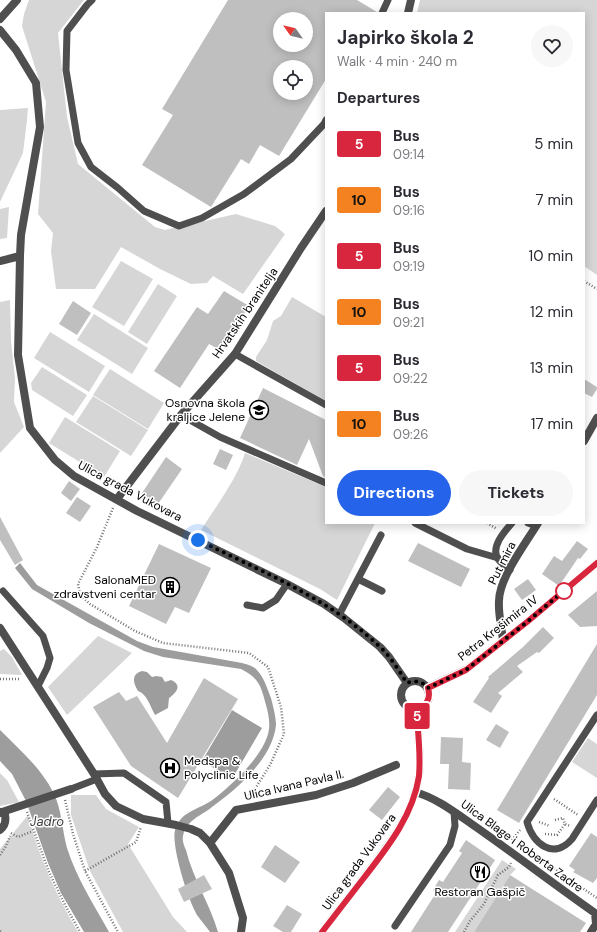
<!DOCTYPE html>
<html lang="en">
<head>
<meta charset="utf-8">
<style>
  body { margin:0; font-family:"DM Sans",sans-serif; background:#f7f7f7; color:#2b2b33; height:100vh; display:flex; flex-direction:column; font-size:15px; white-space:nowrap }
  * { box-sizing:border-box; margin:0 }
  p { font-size:13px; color:#7c7c81 }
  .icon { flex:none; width:22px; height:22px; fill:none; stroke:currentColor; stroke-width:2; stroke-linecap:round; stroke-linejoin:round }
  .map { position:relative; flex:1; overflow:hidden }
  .side { position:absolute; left:325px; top:12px; width:260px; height:512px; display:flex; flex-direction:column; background:#fff; border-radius:0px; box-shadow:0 2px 10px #0003 }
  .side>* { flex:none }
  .badge { padding:0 8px; border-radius:3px; font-size:14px; line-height:26px }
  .needle { width:26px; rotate:304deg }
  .fabs { position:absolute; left:273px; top:12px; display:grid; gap:8px }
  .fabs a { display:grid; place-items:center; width:40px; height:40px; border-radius:50%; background:#fff; box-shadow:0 2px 10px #0003; font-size:20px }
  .you { position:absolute; width:20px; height:20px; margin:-10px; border:3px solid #fff; border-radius:50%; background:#1a73e8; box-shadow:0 0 0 6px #1a73e833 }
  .map>.badge { position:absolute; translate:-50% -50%; box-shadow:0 0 0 2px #fff }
  h2 { padding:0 12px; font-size:15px; line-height:36px }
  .round { display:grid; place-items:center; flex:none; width:42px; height:42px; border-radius:21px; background:#f7f7f7 }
  .head { display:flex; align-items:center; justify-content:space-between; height:68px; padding:0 12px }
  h1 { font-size:19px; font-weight:700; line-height:30px }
  .cta { display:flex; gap:8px; margin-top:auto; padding:8px 12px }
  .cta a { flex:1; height:46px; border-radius:24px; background:#2563eb; color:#fff; font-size:16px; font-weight:700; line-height:46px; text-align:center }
  .cta a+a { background:#f7f7f7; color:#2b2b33 }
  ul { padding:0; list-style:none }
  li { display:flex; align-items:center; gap:12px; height:56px; padding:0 12px }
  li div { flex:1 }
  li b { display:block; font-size:15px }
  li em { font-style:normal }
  li .badge { min-width:44px; font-weight:700; text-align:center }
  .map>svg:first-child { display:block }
</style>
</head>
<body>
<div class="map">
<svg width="597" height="932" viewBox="0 0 597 932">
  <rect width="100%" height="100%" fill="#fff"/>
  <!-- green -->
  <path fill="#d6d6d6" d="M29,0H84L58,33L67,117L78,164L155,227L165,230L236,214L275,226L285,234L243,294L213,276L207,283L191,284L160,269L121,247L95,289H56L51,251L53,233L38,214L46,102L22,26L24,14Z
    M420,0H597V275L584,266V13H417Z
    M28,108L27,120L23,153L0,202V110Z
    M9,207L7,238L0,239V209Z
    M121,261L153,279L124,326L92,307Z
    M158,284L177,296L147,344L128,332Z
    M292,297L326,317V401L256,361V357L267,340L273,321L281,316Z
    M10,300L11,341L15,378L14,402L24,427L0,453V302Z
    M94,314L148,348L132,374L77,340Z
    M50,332L105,366L89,392L34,358Z
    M42,367L87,395L73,416L32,390L31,383Z
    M110,369L164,403L148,429L93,395Z
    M93,396L148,430L131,456L76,422Z
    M65,417L120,451L104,477L49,443Z
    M245,453L326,487V523H375L337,600L320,589L201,530C215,508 238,477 245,453Z
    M98,636L132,653L67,715L48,687Z
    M4,649L12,657L22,675L0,674V651Z
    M588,738L597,744V778L572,762Z
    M0,773L7,780L19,802L0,806Z
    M71,795H96L106,809L139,827L128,844L173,917L187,932H123L90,871L71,815Z
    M28,815C39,857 56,895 78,932H0V849Z
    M502,860L516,869L510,875L474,932H455Z"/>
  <!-- water -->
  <path fill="#9d9d9d" d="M20,563L37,585L137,641L153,647L242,663C246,664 253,666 256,669C264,677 267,688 271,698C273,706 276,717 276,725C273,758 237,789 212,807C201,816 186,820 183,836C182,840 184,846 186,850C193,879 210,904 218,932H210C206,926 201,921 197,915C188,900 171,846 175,830C180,812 197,810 211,801C231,786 266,754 269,729C270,721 268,712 266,705C261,686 259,678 241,669L163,657L144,651L89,623L32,589L15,568Z
    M142,671L147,672L152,677L156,676L162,677L165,682L171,680C183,685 176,693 169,698L168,708L155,715C150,706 147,694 138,691C133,683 131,674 142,671Z
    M232,710L262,728L232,779L202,761Z
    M0,730C19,749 41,768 53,792C62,809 62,830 67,848C76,877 94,905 109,932H84L61,893L48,863L26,801L12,774L0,761Z"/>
  <!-- building -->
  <path fill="#bfbfbf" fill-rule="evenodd" d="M228,0H357L377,12L326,13V79L279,156L260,145L249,164L241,159L211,207L142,165L173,115L162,109ZM280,19H306V45H280ZM280,67H306V93H280Z
    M224,291L249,306L220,350L209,344L180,388L154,371L197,307L208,314Z
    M73,301L91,313L77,335L59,324Z
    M584,379L597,387V389L592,397L584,393Z
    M263,388L326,420V478L323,476L309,439L297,465L240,438Z
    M220,449L233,455L226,470L213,464Z
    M166,457L182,469L156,507L140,496Z
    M69,481L80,489L71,501L61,493Z
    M77,497L91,506L80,522L66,513Z
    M0,517L23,560L15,565L0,540Z
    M577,541L588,549L580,559L578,558L559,586L542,574L554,556L562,561Z
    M418,543L470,569L461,587L408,561Z
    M159,544L211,568L189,613L175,607L166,624L129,606Z
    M528,579L536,590L522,600L514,589Z
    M597,591V626L580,627L568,615Z
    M543,627L554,638L539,653L537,652L517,666L523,672L498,693L502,696L491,713L473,702L489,678L488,677L523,647Z
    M597,644V695L519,823L497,810Z
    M204,678L238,699L178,798L131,766L93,707L119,692L126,701L137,696L167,743Z
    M496,724L509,732L500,748L486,740Z
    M441,737L463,738L462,762L471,763L470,790L448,789L449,764H440Z
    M388,787L400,797L382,820L369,810Z
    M591,833L597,837V878L593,883L573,872L575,870L569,866Z
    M466,840L495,860L448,932H411L436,893L433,890L439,880L443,882L462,853L459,851Z
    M275,845L300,862L285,883L261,867Z
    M204,875L212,889L184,902L178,889Z
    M510,875L586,923L580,932H474Z
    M287,905L302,914L291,932H283L273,926Z"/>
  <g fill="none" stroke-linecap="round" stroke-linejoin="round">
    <!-- path -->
    <path stroke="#717171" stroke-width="2.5" stroke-dasharray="1 2" stroke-linecap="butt" d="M584,281L597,289
      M113,508L97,547L78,584L80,595L90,604L135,631L163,643L249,653L268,667L281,707L284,734L270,765L255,789L247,798
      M487,523L497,529
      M0,679H21
      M554,799L578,815
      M65,800L73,834L85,871L118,932
      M27,812L49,872L65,905L80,932
      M555,820L563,818L565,824L570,826
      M539,822L550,826
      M11,833L18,837L33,831
      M545,834L557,835L565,824
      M512,840L520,830
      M0,855L6,846L10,836
      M539,858L597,898
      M85,871L136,842L141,827
      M0,931L1,932
      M464,932L470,921L484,904L498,875L509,867L511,863"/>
    <!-- service -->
    <path stroke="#4f4f4f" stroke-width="7" d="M92,0L87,5L67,31L66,70L78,143L91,167L118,188L144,211L179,226L202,218L244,194L291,159L324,124L326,120
      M382,13L388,0
      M235,354L326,405
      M181,415L220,437L326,483
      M415,523L467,549L498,558
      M528,523L536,526
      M510,570C506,567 501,563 498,559C490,547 505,531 512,523
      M358,579L382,591
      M3,591L43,636L50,658L47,668L38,686
      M247,605L263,608L276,600L287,584
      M339,615L381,535
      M597,715L527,822C533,843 553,861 572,839L597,800
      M94,774L124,773L166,802L168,823
      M71,789L97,779
      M395,926L450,845L455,826L454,812"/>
    <!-- pedestrian -->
    <path stroke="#4f4f4f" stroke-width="8" d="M2,812L71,789"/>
    <!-- minor -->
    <path stroke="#4f4f4f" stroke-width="8" d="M408,13L411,0
      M0,19L17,0
      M0,30L16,50L36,83L40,127L21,235L20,256L18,355L30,428L55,460L74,476L137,511L287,584L324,604L344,618L380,647L389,657L407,683
      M0,261L20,256
      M584,441L597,418
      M117,499L181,415L235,354L301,248L326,211
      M0,628L94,774L105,794L116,806L143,819L176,825L191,829L200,833L210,843L229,873L243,918L241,932
      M503,641C502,628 498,614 499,601C499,578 526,543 538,523
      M401 695a14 14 0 1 1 28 0a14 14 0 1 1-28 0Z
      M427,688L467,669L527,622L597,563
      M415,792C437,798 457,814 476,827C516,855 555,885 595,913L596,924L591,932
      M0,812L5,815C6,820 5,826 0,830
      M210,843L236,810L316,795L353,783L396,765
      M322,932C336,913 351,895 365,876C388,846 413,815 419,776C421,753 418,731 416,709"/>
  </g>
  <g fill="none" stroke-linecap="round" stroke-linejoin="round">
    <!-- line casing -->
    <g stroke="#fff" stroke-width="9">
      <path id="line" d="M322,932C336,914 349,897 363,879C387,848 413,816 419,776C421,753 418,731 416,709C427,706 431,698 428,688L466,670L527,622L597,563"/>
    </g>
    <!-- line -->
    <use href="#line" stroke="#d7263d" stroke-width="6"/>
    <!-- walk -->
    <path stroke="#000" stroke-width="4" stroke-dasharray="0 7.2" d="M198,540C260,571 329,598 380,647C391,657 399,671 407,683C416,680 422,681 428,688L466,670L527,622L566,589L564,591"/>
  </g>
  <!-- icons -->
  <defs>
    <g id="school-ring" transform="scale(1)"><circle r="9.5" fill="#fff" stroke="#000" stroke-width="1.5"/><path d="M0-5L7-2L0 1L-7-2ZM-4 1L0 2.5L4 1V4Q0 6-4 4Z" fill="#000"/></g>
    <g id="building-ring" transform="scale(1)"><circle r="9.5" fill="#fff" stroke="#000" stroke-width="1.5"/><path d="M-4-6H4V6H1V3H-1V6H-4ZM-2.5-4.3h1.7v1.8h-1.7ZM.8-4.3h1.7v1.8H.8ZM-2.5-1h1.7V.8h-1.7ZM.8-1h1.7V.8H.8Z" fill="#000"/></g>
    <g id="hospital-ring" transform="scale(1)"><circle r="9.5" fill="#fff" stroke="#000" stroke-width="1.5"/><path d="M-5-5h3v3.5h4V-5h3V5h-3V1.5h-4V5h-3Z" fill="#000"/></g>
    <g id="restaurant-ring" transform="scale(1)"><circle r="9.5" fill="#fff" stroke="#000" stroke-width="1.5"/><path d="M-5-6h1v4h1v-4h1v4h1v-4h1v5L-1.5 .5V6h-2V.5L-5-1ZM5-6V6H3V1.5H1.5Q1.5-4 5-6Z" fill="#000"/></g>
  </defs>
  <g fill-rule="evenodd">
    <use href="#school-ring" x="259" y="410"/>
    <use href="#building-ring" x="170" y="587"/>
    <use href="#hospital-ring" x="170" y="768"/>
    <use href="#restaurant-ring" x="480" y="872"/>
  </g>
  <!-- markers -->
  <circle fill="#fff" stroke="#d7263d" stroke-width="2" cx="564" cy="591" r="8"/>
  <g text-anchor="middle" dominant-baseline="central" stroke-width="3" stroke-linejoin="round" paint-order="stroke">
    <!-- street labels -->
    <g font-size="12" fill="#000" stroke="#fff">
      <text transform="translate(245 313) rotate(-56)">Hrvatskih branitelja</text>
      <text transform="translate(130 491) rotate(28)">Ulica grada Vukovara</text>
      <text transform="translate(502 563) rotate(-63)">Put mira</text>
      <text transform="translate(498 628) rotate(-38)">Petra Krešimira IV</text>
      <text transform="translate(294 785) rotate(-13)">Ulica Ivana Pavla II.</text>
      <text transform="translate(522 846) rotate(36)">Ulica Blage i Roberta Zadre</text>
      <text transform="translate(359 862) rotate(-54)">Ulica grada Vukovara</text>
    </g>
    <!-- poi labels -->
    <g font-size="12" fill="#000" stroke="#fff" text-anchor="end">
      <text x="245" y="403">Osnovna škola<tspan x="245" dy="14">kraljice Jelene</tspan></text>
      <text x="156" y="580">SalonaMED<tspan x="156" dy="14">zdravstveni centar</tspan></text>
      <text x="184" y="761" text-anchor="start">Medspa &amp;<tspan x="184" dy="14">Polyclinic Life</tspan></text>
      <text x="480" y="892" text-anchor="middle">Restoran Gašpič</text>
    </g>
    <!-- water labels -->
    <g font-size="13" font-style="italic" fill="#3e3e3e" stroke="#fff">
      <text x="47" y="821">Jadro</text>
    </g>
  </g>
</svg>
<div class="fabs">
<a><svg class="needle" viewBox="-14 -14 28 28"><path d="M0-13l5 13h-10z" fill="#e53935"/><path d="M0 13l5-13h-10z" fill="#7c7c81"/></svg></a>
<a><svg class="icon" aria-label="locate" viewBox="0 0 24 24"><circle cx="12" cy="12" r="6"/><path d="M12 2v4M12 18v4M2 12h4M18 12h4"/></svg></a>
</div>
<div class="you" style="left:198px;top:540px"></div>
<b class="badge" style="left:417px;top:716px;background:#d7263d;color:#fff">5</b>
<section class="side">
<div class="head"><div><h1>Japirko škola 2</h1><p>Walk · 4 min · 240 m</p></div><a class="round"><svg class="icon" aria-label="heart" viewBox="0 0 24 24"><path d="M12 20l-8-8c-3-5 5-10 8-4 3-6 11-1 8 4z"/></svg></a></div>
<h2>Departures</h2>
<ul>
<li><span class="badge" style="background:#d7263d;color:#fff">5</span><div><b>Bus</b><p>09:14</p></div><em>5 min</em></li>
<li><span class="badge" style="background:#f58220;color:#111">10</span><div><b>Bus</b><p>09:16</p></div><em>7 min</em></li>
<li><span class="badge" style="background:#d7263d;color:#fff">5</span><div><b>Bus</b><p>09:19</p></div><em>10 min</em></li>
<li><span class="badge" style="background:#f58220;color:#111">10</span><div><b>Bus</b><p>09:21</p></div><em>12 min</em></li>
<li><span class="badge" style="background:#d7263d;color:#fff">5</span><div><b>Bus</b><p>09:22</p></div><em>13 min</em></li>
<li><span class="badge" style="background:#f58220;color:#111">10</span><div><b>Bus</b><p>09:26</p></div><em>17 min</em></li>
</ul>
<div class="cta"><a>Directions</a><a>Tickets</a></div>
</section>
</div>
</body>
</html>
